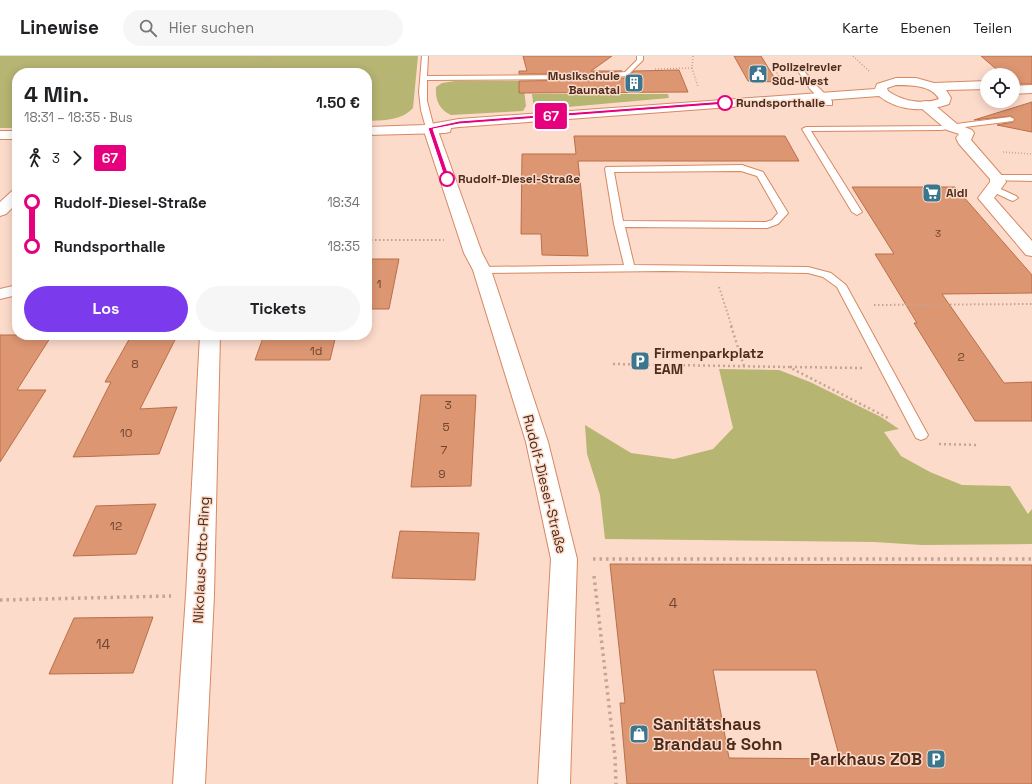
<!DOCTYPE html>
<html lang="de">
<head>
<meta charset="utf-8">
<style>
  body { margin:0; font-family:"Space Grotesk",sans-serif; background:#f6f6f6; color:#202124; height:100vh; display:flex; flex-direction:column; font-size:15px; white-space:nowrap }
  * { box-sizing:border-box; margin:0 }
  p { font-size:13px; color:#757577 }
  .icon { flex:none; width:22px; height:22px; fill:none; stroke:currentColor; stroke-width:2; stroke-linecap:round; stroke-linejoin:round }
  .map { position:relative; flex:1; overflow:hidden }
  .panel { position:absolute; left:12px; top:12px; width:360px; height:272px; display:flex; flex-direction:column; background:#fff; border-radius:16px; box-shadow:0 2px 10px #0003 }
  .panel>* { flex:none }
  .badge { padding:0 8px; border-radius:3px; font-size:14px; line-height:26px }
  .fabs { position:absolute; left:980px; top:12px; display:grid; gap:8px }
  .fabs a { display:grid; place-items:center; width:40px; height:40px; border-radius:50%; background:#fff; box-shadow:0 2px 10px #0003; font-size:20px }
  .map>.badge { position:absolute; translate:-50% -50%; box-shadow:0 0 0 2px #fff }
  .legs { display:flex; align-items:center; gap:6px; height:44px; padding:0 12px; font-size:13px }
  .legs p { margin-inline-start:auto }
  .summary { display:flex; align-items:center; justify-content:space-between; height:68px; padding:0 12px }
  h1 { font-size:22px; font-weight:600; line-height:30px }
  .primary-button { display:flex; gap:8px; margin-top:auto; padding:8px 12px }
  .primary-button a { flex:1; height:46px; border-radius:24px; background:#7c3aed; color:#fff; font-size:16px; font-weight:600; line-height:46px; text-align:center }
  .primary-button a+a { background:#f6f6f6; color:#202124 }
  ul { padding:0 12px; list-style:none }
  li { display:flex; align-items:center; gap:14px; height:44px; font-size:15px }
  li i { display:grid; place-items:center; width:6px; height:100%; margin:0 5px; background:currentColor }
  li i::after { content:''; width:10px; height:10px; margin:-5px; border:3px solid; border-radius:50%; background:#fff }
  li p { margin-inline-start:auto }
  li:first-child i { background:linear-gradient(#0000 50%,currentColor 0) }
  li:last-child i { background:linear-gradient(currentColor 50%,#0000 0) }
  header { display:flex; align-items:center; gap:24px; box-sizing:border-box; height:56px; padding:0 20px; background:#fff; border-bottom:1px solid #e0e0e0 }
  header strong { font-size:19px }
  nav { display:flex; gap:22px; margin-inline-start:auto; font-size:14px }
  .search { width:280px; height:36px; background:#f6f6f6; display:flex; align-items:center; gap:10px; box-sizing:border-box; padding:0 14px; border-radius:22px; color:#757577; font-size:15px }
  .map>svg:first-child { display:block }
</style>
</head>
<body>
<header>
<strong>Linewise</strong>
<div class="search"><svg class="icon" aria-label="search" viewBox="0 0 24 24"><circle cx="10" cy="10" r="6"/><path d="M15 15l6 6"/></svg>Hier suchen</div>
<nav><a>Karte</a><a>Ebenen</a><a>Teilen</a></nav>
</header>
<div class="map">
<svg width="1032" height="728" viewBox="0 0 1032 728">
  <rect width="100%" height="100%" fill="#fddbcb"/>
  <!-- green -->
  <path fill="#b7b572" d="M0,0H418L413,52C401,65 384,64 367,65V17H17V72H0Z
    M455,25H523L526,50L523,55L451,59C439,54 435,43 436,31L442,27Z
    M532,38H668L669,42L534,54Z
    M719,313L779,314L810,326L881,361L899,373L884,376L901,400L930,416L962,429L1010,430L1028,458L1032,453V488L922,489L874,486L605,483L600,439L587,398L585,369L631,397L674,403L713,393L733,372Z"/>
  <!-- building -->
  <path fill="#dd9672" stroke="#ba6f49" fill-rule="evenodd" d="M523,0H612L591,15H622L583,18H519V15H527Z
    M734,0H761L777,26L748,25Z
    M981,0H1032V28H1015L1013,19H1003Z
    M679,14L688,36L519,37V25L583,24L627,22L634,15Z
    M1032,46V76L997,69L1013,66L1015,63L1011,60L974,64Z
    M574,80H785L799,105H578L588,200L542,199L541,178H521L522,98H576Z
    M852,131H955L1032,219V237L942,238L1004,327L1032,326V365H975L914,267H917L875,198H894Z
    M367,203H399L389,253H367Z
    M0,279H52L17,334H46L0,406Z
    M264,279H336L330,304H255Z
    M131,280H177L140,353L177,351L159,398L73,401L111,326H105Z
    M421,339H476L471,430L411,431Z
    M156,448L136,498L73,500L96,450Z
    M400,475L479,477L475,524L392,522Z
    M610,508L1032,509V728H627L620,647H625ZM713,614H816L840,703L729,702Z
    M153,561L133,617L49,618L74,562Z"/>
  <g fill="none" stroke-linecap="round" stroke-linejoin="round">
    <!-- service casing -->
    <g stroke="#d68962" stroke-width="2">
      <path id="service" d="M422,0H428L427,20L583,19L625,16L637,4V0H643V4L627,20L583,23L427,24V45L434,72L430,74L426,72L421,54L419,36Z
        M799,14H803L816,29L832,45V49H826L810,33L798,15Z
        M1010,61L1014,63L1013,65L941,74L811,75L862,156L857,159L852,156L802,73L806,71L941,70Z
        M742,109L763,116L788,157L778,168L767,172L625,171L634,209L808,211L831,217L846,229L928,379L926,382L921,384L916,382L837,231L823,221L808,217L665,215L482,217L477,214L482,211L624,209L614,168L605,113L606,111ZM741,115L757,120L778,157L772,164L766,166L623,165L614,116Z
        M997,119H1032V125L994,124V120Z
        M992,129L1016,140L1018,142L1013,145L1010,144L989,134V130Z"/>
    </g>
    <!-- minor casing -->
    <g stroke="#d68962" stroke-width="2">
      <path id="minor" d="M926,45L931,46L957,68L972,74L974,77L971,84L1004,122L1006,126L994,142L1032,185V200L1026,199L978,142L990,126V123L959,88L956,82L959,78L947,74L921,52L920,49L921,46Z
        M430,68L435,69L437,72L482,197L491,214L548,386L577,503L570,728H538L551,503L526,386L473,214L464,197L423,72L425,69Z
        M17,133V147L6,158L0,160V146L12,135Z
        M17,229V239L0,243V233Z
        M200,279H220L214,539L205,728H173L186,539Z"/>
    </g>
    <!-- tertiary casing -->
    <g stroke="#d68962" stroke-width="2">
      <path id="tertiary" d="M896,22H916L934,27L987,25V33L946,34L951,42L949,48C927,56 899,56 879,40L459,71L451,72L450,76L445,77L367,79V71L425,69L459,63L875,33L877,28ZM896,29C910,29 932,29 939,43C922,49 902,45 888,35L887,32Z
        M1032,29V37L1013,38V30Z
        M0,75H17V83H0Z"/>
    </g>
    <!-- path-far3 -->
    <path stroke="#c5a494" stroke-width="1.5" stroke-dasharray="1 2" stroke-linecap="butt" d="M693,0L692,12L698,31
      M853,0L870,16
      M257,1L273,5L276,10L283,14L282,17
      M254,8L258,0
      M772,9L781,24
      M655,13L692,12
      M369,22L405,19
      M1003,96L1032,98"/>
    <!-- path-far2 -->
    <path stroke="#c5a494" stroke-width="2" stroke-dasharray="1.5 2.5" stroke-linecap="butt" d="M367,184H444
      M719,231L732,271
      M874,249L1032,248"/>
    <!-- path-far1 -->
    <path stroke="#c5a494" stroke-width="2.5" stroke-dasharray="2 3" stroke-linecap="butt" d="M731,270L744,310
      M613,308L789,311L888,362
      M790,311L863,312
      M939,388L978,389"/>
    <!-- path -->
    <path stroke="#c5a494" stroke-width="3.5" stroke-dasharray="2.5 4" stroke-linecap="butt" d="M593,503H1032
      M594,520L615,701L616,728
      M0,544L171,540"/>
    <!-- service -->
    <use href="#service" fill="#fff" fill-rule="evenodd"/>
    <!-- minor -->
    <use href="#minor" fill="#fff" fill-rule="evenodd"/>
    <!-- tertiary -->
    <use href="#tertiary" fill="#fff" fill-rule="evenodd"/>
  </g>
  <!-- line-1 -->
  <path fill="#e6007e" stroke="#fff" d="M725,45L727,48L459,68L433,73L450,123L447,124L445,123L428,72L459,65Z"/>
  <!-- icons -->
  <defs>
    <g id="civic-square" transform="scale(1)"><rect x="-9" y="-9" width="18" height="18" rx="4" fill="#3b768f" stroke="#fddbcb"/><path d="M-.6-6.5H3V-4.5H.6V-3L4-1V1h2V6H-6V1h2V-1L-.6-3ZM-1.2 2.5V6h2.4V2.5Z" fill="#fff"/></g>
    <g id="building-square" transform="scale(1)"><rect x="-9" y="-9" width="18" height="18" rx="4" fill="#3b768f" stroke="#fddbcb"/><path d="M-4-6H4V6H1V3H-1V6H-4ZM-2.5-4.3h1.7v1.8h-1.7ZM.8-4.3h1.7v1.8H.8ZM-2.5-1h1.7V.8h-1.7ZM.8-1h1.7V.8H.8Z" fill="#fff"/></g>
    <g id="supermarket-square" transform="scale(1)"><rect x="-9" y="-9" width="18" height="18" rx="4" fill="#3b768f" stroke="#fddbcb"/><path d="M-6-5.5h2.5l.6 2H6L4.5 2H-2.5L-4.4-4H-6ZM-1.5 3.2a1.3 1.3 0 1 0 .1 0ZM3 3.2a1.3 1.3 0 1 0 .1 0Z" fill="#fff"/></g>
    <g id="parking-square" transform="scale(1)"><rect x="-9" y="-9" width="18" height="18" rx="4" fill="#3b768f" stroke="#fddbcb"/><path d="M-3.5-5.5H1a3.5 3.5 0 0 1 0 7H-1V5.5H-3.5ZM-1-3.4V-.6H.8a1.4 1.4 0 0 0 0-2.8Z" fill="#fff"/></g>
    <g id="shop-square" transform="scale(1)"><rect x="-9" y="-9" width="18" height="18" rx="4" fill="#3b768f" stroke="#fddbcb"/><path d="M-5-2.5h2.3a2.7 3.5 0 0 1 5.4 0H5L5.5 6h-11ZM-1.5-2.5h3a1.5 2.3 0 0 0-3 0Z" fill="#fff"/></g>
  </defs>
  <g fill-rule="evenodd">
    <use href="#civic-square" x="758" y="18"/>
    <use href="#building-square" x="634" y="27"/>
    <use href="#supermarket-square" x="932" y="137"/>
    <use href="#parking-square" x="640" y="305"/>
    <use href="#shop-square" x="639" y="678"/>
    <use href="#parking-square" x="936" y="703"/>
  </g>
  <!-- markers -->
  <g fill="#fff" stroke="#e6007e" stroke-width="2">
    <circle cx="725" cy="47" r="7"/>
    <circle cx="447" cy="123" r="7"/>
  </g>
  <g text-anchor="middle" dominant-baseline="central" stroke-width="3" stroke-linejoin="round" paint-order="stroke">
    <!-- far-number labels -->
    <g font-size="10" fill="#704632">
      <text x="938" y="177">3</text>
    </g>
    <!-- far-poi labels -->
    <g font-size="12" font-weight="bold" fill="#4c2c1c" stroke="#fddbcb" text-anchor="start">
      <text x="772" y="11">Polizeirevier<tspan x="772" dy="14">Süd-West</tspan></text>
      <text x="620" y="20" text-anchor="end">Musikschule<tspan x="620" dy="14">Baunatal</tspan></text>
      <text x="946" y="137">Aldi</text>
    </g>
    <!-- far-stop labels -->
    <g font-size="12" font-weight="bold" fill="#4c2c1c" stroke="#fddbcb" text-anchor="start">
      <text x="736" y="47">Rundsporthalle</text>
      <text x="458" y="123">Rudolf-Diesel-Straße</text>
    </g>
    <!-- number labels -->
    <g font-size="12" fill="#704632">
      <text x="379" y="228">1</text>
      <text x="316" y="295">1d</text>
      <text x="961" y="301">2</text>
      <text x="135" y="308">8</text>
      <text x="448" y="349">3</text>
      <text x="446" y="371">5</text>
      <text x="126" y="377">10</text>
      <text x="444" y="394">7</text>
      <text x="442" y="418">9</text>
      <text x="116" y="470">12</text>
    </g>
    <!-- poi labels -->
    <g font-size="14" font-weight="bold" fill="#4c2c1c" stroke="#fddbcb" text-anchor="start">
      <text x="654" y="297">Firmenparkplatz<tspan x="654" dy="16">EAM</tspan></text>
    </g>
    <!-- street labels -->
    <g font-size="14" fill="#4c2c1c" stroke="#fddbcb">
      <text transform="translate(545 428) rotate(76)">Rudolf-Diesel-Straße</text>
      <text transform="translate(201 504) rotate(-87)">Nikolaus-Otto-Ring</text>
    </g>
    <!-- near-number labels -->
    <g font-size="14" fill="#704632">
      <text x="673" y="547">4</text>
      <text x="103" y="588">14</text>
    </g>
    <!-- near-poi labels -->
    <g font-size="17" font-weight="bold" fill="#4c2c1c" stroke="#fddbcb" text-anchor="start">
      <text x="653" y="668">Sanitätshaus<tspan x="653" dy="20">Brandau &amp; Sohn</tspan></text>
      <text x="922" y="703" text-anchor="end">Parkhaus ZOB</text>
    </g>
  </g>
</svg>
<div class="fabs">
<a><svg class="icon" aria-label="locate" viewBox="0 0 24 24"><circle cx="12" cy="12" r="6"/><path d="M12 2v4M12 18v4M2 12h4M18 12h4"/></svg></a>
</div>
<b class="badge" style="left:551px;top:60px;background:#e6007e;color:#fff">67</b>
<section class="panel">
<div class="summary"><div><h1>4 Min.</h1><p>18:31 – 18:35 · Bus</p></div><b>1.50 €</b></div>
<div class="legs"><svg class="icon" aria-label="walk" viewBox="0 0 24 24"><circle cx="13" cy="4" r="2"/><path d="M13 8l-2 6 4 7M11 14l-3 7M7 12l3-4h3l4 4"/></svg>3<svg class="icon" aria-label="forward" viewBox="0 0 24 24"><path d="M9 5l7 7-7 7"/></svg><b class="badge" style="background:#e6007e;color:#fff">67</b></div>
<ul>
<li><i style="color:#e6007e"></i><b>Rudolf-Diesel-Straße</b><p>18:34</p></li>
<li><i style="color:#e6007e"></i><b>Rundsporthalle</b><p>18:35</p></li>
</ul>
<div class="primary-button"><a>Los</a><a>Tickets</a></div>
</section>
</div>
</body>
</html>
